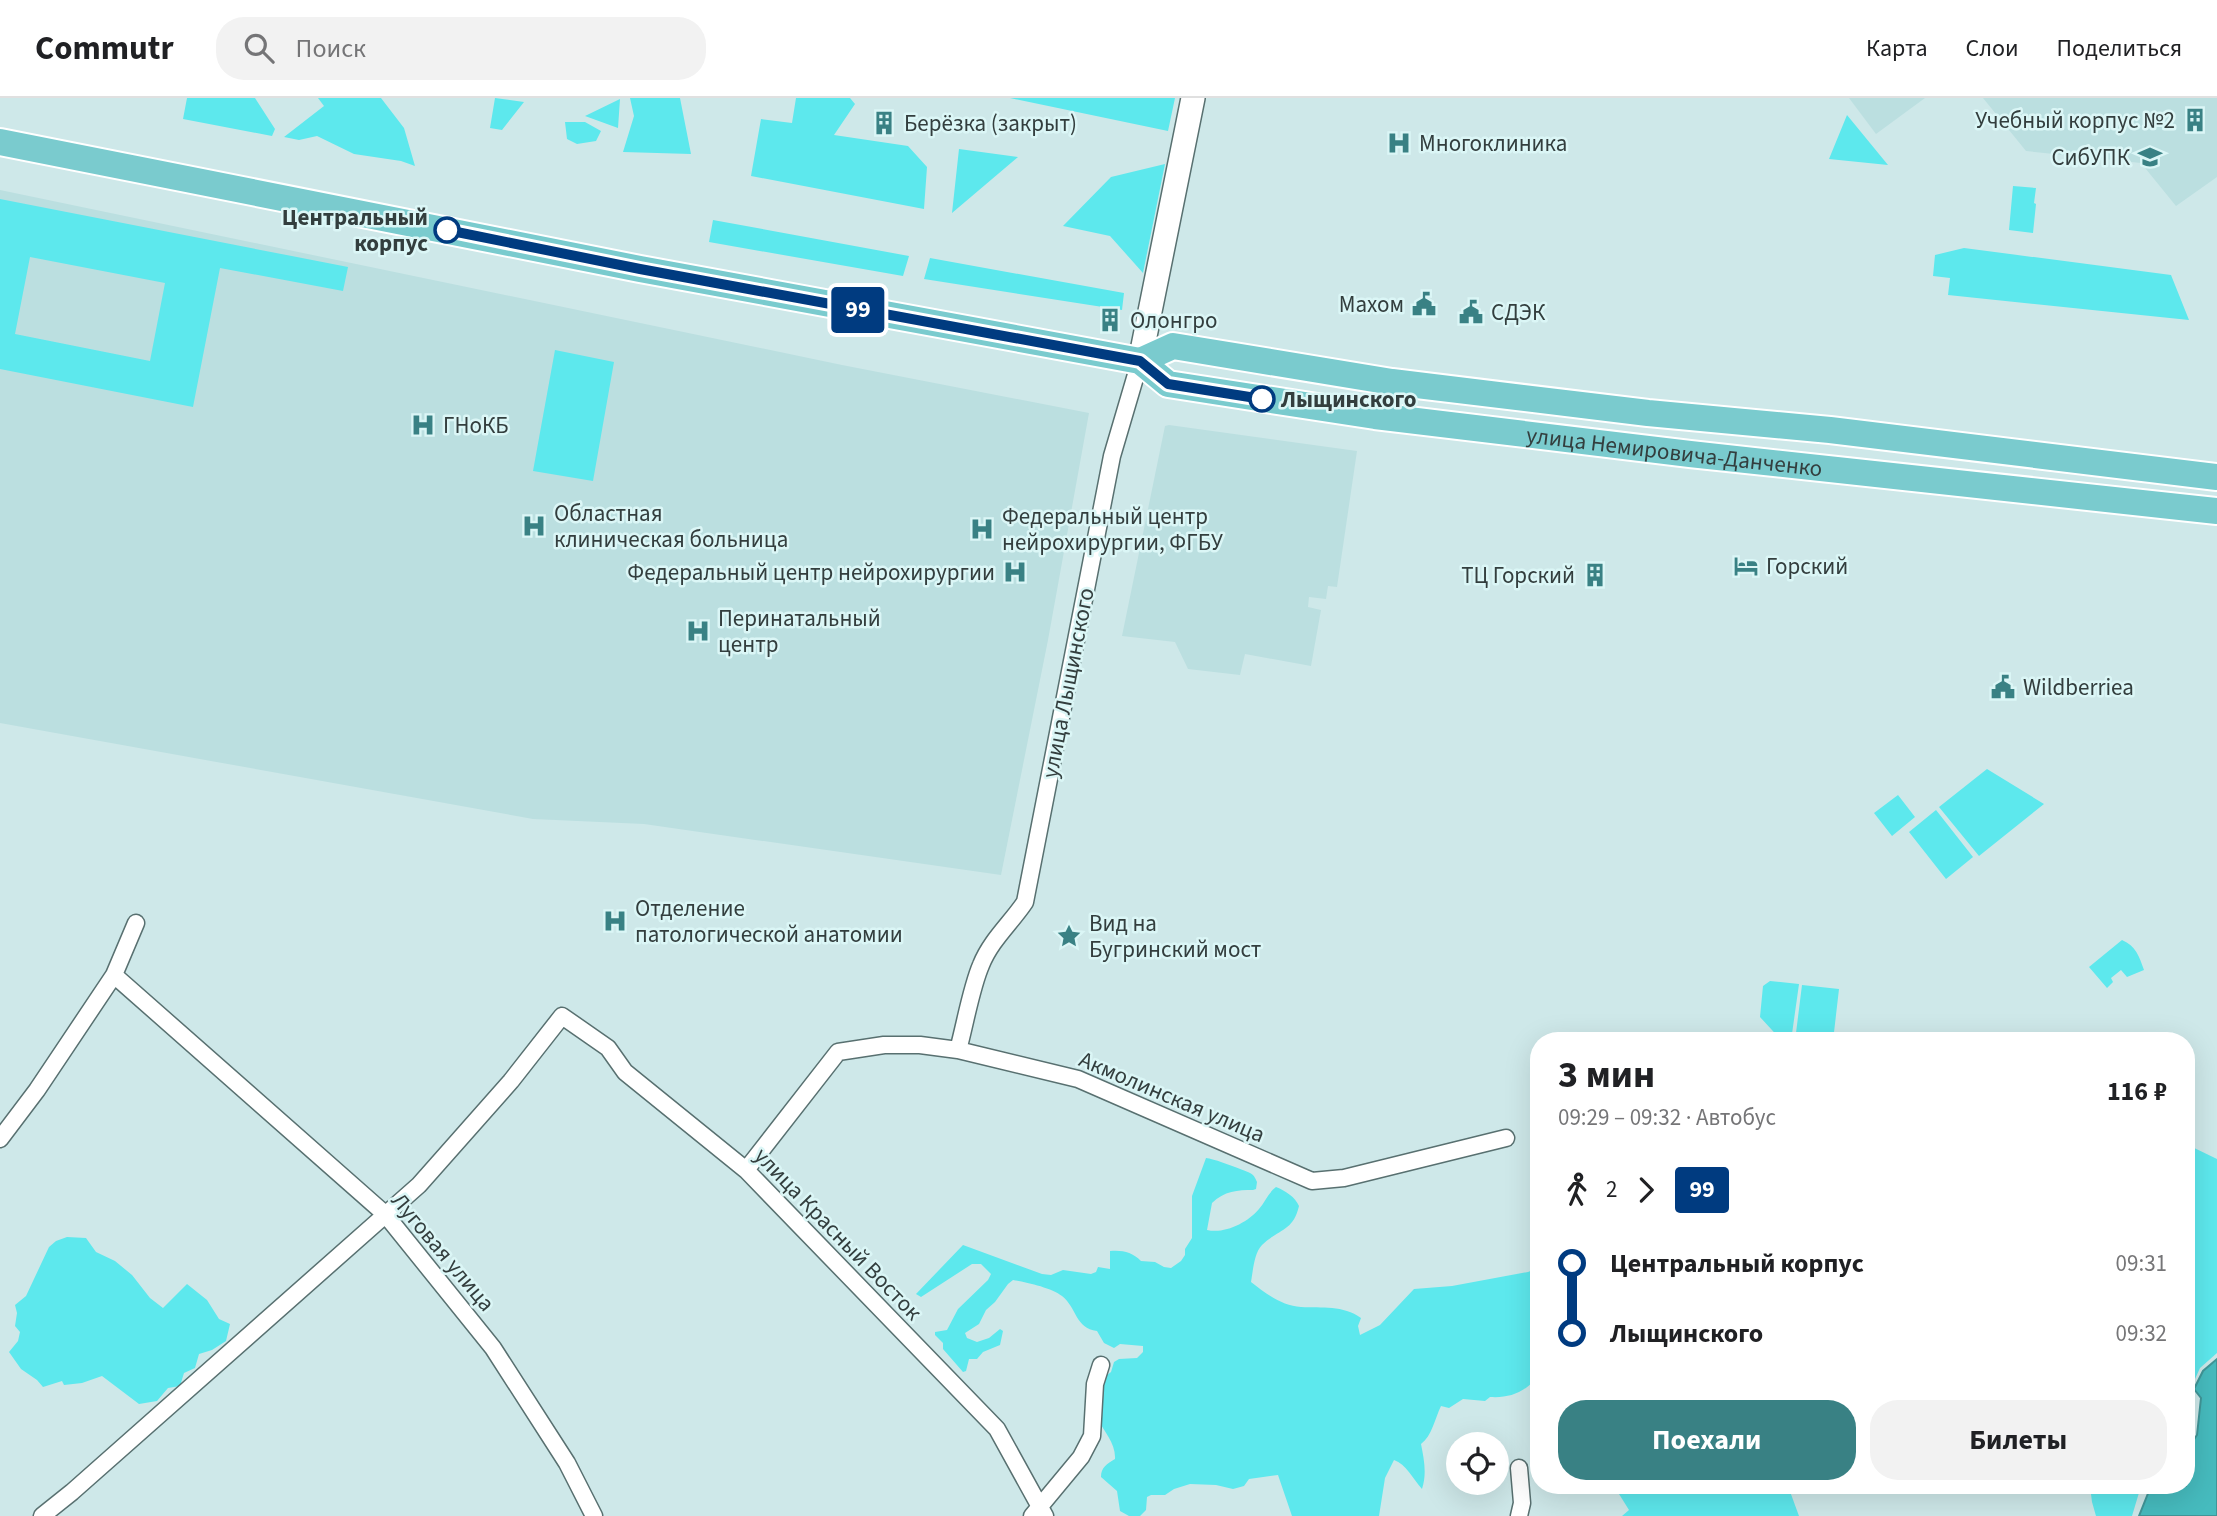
<!DOCTYPE html>
<html lang="ru">
<head>
<meta charset="utf-8">
<style>
  body { margin:0; font-family:"Source Sans 3",sans-serif; background:#f2f2f2; color:#202124; height:100vh; display:flex; flex-direction:column; font-size:26px; white-space:nowrap }
  * { box-sizing:border-box; margin:0 }
  p { font-size:23px; color:#757577 }
  .icon { flex:none; width:38px; height:38px; fill:none; stroke:currentColor; stroke-width:2; stroke-linecap:round; stroke-linejoin:round }
  .map { position:relative; flex:1; overflow:hidden }
  .sheet { position:absolute; left:1530px; top:934px; width:665px; height:462px; display:flex; flex-direction:column; background:#fff; border-radius:28px; box-shadow:0 7px 28px #0002 }
  .sheet>* { flex:none }
  .badge { padding:0 14px; border-radius:5px; font-size:24px; line-height:46px }
  .buttons { position:absolute; left:1446px; top:1334px; display:grid; gap:14px }
  .buttons a { display:grid; place-items:center; width:63px; height:63px; border-radius:50%; background:#fff; box-shadow:0 7px 28px #0002; font-size:35px }
  .map>.badge { position:absolute; translate:-50% -50%; box-shadow:0 0 0 4px #fff }
  .legs { display:flex; align-items:center; gap:10px; height:77px; padding:0 28px; font-size:23px }
  .legs p { margin-inline-start:auto }
  .overview { display:flex; align-items:center; justify-content:space-between; height:119px; padding:0 28px }
  h1 { font-size:38px; font-weight:700; line-height:52px }
  .button { display:flex; gap:14px; margin-top:auto; padding:14px 28px }
  .button a { flex:1; height:80px; border-radius:28px; background:#398184; color:#fff; font-size:28px; font-weight:700; line-height:80px; text-align:center }
  .button a+a { background:#f2f2f2; color:#202124 }
  ul { padding:0 28px; list-style:none }
  li { display:flex; align-items:center; gap:24px; height:70px; font-size:26px }
  li i { display:grid; place-items:center; width:10px; height:100%; margin:0 9px; background:currentColor }
  li i::after { content:''; width:18px; height:18px; margin:-9px; border:5px solid; border-radius:50%; background:#fff }
  li p { margin-inline-start:auto }
  li:first-child i { background:linear-gradient(#0000 50%,currentColor 0) }
  li:last-child i { background:linear-gradient(currentColor 50%,#0000 0) }
  header { display:flex; align-items:center; gap:42px; box-sizing:border-box; height:98px; padding:0 35px; background:#fff; border-bottom:2px solid #e0e0e0 }
  header strong { font-size:33px }
  nav { display:flex; gap:38px; margin-inline-start:auto; font-size:24px }
  .search { width:490px; height:63px; background:#f2f2f2; display:flex; align-items:center; gap:18px; box-sizing:border-box; padding:0 24px; border-radius:28px; color:#757577; font-size:26px }
  .map>svg:first-child { display:block }
</style>
</head>
<body>
<header>
<strong>Commutr</strong>
<div class="search"><svg class="icon" aria-label="search" viewBox="0 0 24 24"><circle cx="10" cy="10" r="6"/><path d="M15 15l6 6"/></svg>Поиск</div>
<nav><a>Карта</a><a>Слои</a><a>Поделиться</a></nav>
</header>
<div class="map">
<svg width="2217" height="1418" viewBox="0 0 2217 1418">
  <rect width="100%" height="100%" fill="#cee8e9"/>
  <!-- built -->
  <path fill="#bbdfe0" d="M1849,0H1925L1876,36Z
    M1983,0H2217V79L2176,108L2141,65L2026,53Z
    M0,92L842,267L1089,315L1048,542L1001,777L644,726L533,721L0,625Z
    M1169,327L1357,353L1337,489L1328,488L1326,501L1309,499L1308,509L1321,512L1311,568L1245,556L1240,577L1188,571L1175,544L1122,538L1165,328Z"/>
  <!-- green -->
  <path fill="#5de8ed" fill-rule="evenodd" d="M187,0H255L275,31L272,38L183,21Z
    M318,0H381L404,30L415,68L401,63L354,56L317,38L299,42L284,39L324,8Z
    M495,0L524,4L502,32L490,30Z
    M630,0H680L691,56L623,54L634,18Z
    M796,0H850L855,6L834,37L908,48L927,69L924,111L751,78L761,21L792,25Z
    M1010,0H1175L1168,33Z
    M620,1L618,30L585,18Z
    M1847,17L1888,67L1829,61Z
    M565,24H585L601,33L596,43L577,46L567,41Z
    M959,51L1018,59L952,115Z
    M1165,66L1143,175L1110,138L1063,128L1111,79Z
    M2013,88L2036,90L2034,105L2036,106L2033,135L2009,132Z
    M0,101L348,169L343,193L220,170L193,309L0,271ZM30,159L165,185L150,263L15,236Z
    M713,122L909,158L903,178L709,144Z
    M1964,150L2171,177L2189,222L1948,197L1950,180L1933,178L1935,157Z
    M930,160L1124,195L1122,212L924,181Z
    M555,252L614,264L593,383L533,373Z
    M1987,671L2044,706L1979,758L1939,709Z
    M1898,697L1915,719L1892,738L1874,715Z
    M1936,712L1973,759L1946,781L1909,734Z
    M2122,842C2136,848 2139,858 2144,872L2127,879L2121,872L2111,880L2113,884L2107,890L2089,869Z
    M1770,883L1799,886L1791,943H1782L1760,919L1763,888Z
    M1802,887L1839,891L1833,943H1795Z
    M2186,1046L2217,1061V1255L2200,1270L2190,1292L2193,1303L2186,1341Z
    M1206,1060C1212,1060 1244,1072 1250,1075C1255,1078 1255,1080 1257,1084L1256,1091L1253,1092C1238,1092 1224,1093 1212,1105L1207,1132C1225,1136 1247,1125 1259,1111C1265,1104 1268,1095 1276,1089C1286,1093 1295,1099 1299,1108C1293,1134 1278,1131 1262,1147C1254,1155 1253,1173 1251,1184C1265,1195 1282,1208 1301,1209C1322,1210 1343,1207 1361,1220L1358,1228L1360,1237L1380,1227L1414,1191L1452,1188L1528,1174L1538,1170V1287L1534,1283C1521,1296 1508,1300 1490,1299L1485,1303L1463,1301L1449,1310L1441,1308C1435,1320 1432,1338 1421,1346C1424,1361 1427,1376 1422,1391C1413,1381 1406,1366 1394,1362L1385,1380L1379,1418H1292L1278,1377L1249,1381L1244,1388L1233,1391L1216,1387L1190,1386L1174,1391L1165,1397H1151L1147,1399L1146,1412L1140,1418H1129L1120,1413L1117,1393L1101,1379C1101,1369 1107,1366 1115,1361C1116,1346 1104,1333 1097,1320L1102,1281L1111,1274L1114,1264L1119,1261L1137,1260L1143,1254V1248L1120,1246L1114,1250L1104,1245L1097,1233C1075,1230 1077,1210 1062,1198C1052,1190 1026,1184 1013,1182L1008,1186L995,1204L986,1212L979,1226L965,1235L967,1240L977,1244L989,1240L1000,1231L1003,1233L1000,1247L983,1254L977,1261H969L966,1273L963,1274L943,1251V1245L935,1237V1234L947,1232L958,1211L988,1182L991,1176L981,1166H972L921,1199L916,1196L963,1147L1042,1176L1051,1177L1063,1172L1091,1176L1096,1174L1098,1169L1110,1171V1153C1123,1152 1132,1154 1141,1163L1155,1164L1164,1169L1171,1170L1181,1163L1185,1157V1151L1192,1140V1098Z
    M67,1139L86,1140L96,1154L115,1163L132,1177L150,1200L163,1210L187,1186L207,1202L219,1221L230,1226L226,1243L212,1252L199,1256L195,1270L184,1275L180,1288L168,1290L157,1303L139,1306L102,1278L82,1285L64,1287L62,1283L43,1289L37,1282L21,1271L9,1254L18,1243L20,1234L15,1228L17,1215L15,1207L26,1198L49,1149L56,1143Z
    M1614,1388H1788L1799,1418H1622L1629,1412Z
    M2090,1388H2141L2132,1418H2096L2092,1404Z"/>
  <!-- water -->
  <path fill="#46bbbe" stroke="#409698" stroke-width="2" d="M2217,1261V1418H2139L2151,1388H2186V1353L2197,1337L2201,1300L2194,1291L2203,1273Z"/>
  <g fill="none" stroke-linecap="round" stroke-linejoin="round">
    <!-- street casing -->
    <g stroke="#587070" stroke-width="19">
      <path id="street" d="M114,877L385,1116L493,1250L567,1365L594,1418
        M958,952C965,927 971,890 981,867C991,842 1011,825 1025,804L1112,358L1140,263
        M0,1041L37,992L114,877L136,825
        M746,1072L838,954L884,947H920L958,952L1078,981L1312,1083L1344,1080L1506,1040
        M42,1418L72,1394L419,1087L511,983L562,918L608,950L625,974L746,1072L997,1331L1045,1418
        M1032,1418L1081,1359L1092,1338L1095,1286L1101,1267
        M1519,1418L1522,1405L1519,1370"/>
    </g>
    <!-- secondary casing -->
    <g stroke="#587070" stroke-width="26">
      <path id="secondary" d="M1140,263L1193,0"/>
    </g>
    <!-- primary casing -->
    <g stroke="#fff" stroke-width="30">
      <g id="primary">
        <path id="s1" d="M0,44L640,171L1140,263L1168,286L1375,318L1690,356L2217,413"/>
        <path d="M1140,263L1173,248L1392,284L1648,315L1830,332L2217,379"/>
      </g>
    </g>
    <!-- street -->
    <use href="#street" stroke="#fff" stroke-width="16"/>
    <!-- secondary -->
    <use href="#secondary" stroke="#fff" stroke-width="23"/>
    <!-- primary -->
    <use href="#primary" stroke="#7acbce" stroke-width="26"/>
  </g>
  <g fill="none" stroke-linecap="round" stroke-linejoin="round">
    <!-- line-1 casing -->
    <g stroke="#fff" stroke-width="16">
      <path id="line-1" d="M447,132L640,171L1140,263L1168,286L1262,301"/>
    </g>
    <!-- line-1 -->
    <use href="#line-1" stroke="#003b80" stroke-width="10"/>
  </g>
  <!-- icons -->
  <defs>
    <g id="building-bare" transform="scale(1.89)"><path d="M-4-6H4V6H1V3H-1V6H-4ZM-2.5-4.3h1.7v1.8h-1.7ZM.8-4.3h1.7v1.8H.8ZM-2.5-1h1.7V.8h-1.7ZM.8-1h1.7V.8H.8Z" fill="#398184" stroke="#dbf6f6" stroke-width="2.5" paint-order="stroke"/></g>
    <g id="hospital-bare" transform="scale(1.89)"><path d="M-5-5h3v3.5h4V-5h3V5h-3V1.5h-4V5h-3Z" fill="#398184" stroke="#dbf6f6" stroke-width="2.5" paint-order="stroke"/></g>
    <g id="university-bare" transform="scale(1.89)"><path d="M0-5L7-2L0 1L-7-2ZM-4 1L0 2.5L4 1V4Q0 6-4 4Z" fill="#398184" stroke="#dbf6f6" stroke-width="2.5" paint-order="stroke"/></g>
    <g id="civic-bare" transform="scale(1.89)"><path d="M-.6-6.5H3V-4.5H.6V-3L4-1V1h2V6H-6V1h2V-1L-.6-3ZM-1.2 2.5V6h2.4V2.5Z" fill="#398184" stroke="#dbf6f6" stroke-width="2.5" paint-order="stroke"/></g>
    <g id="hotel-bare" transform="scale(1.89)"><path d="M-6-4.5h1.5V1H6V5H4.5V3h-9V5H-6ZM-4 0a1.8 1.8 0 1 1 3.6 0ZM.5 0V-2.5h3Q6-2.5 6 0Z" fill="#398184" stroke="#dbf6f6" stroke-width="2.5" paint-order="stroke"/></g>
    <g id="sight-bare" transform="scale(1.89)"><path d="M0-6L1.8-2.2L6-1.7L2.9 1.2L3.7 5.4L0 3.3L-3.7 5.4L-2.9 1.2L-6-1.7L-1.8-2.2Z" fill="#398184" stroke="#dbf6f6" stroke-width="2.5" paint-order="stroke"/></g>
  </defs>
  <g fill-rule="evenodd">
    <use href="#building-bare" x="2195" y="22"/>
    <use href="#building-bare" x="884" y="25"/>
    <use href="#hospital-bare" x="1399" y="45"/>
    <use href="#university-bare" x="2150" y="59"/>
    <use href="#civic-bare" x="1424" y="206"/>
    <use href="#civic-bare" x="1471" y="214"/>
    <use href="#building-bare" x="1110" y="222"/>
    <use href="#hospital-bare" x="423" y="327"/>
    <use href="#hospital-bare" x="534" y="428"/>
    <use href="#hospital-bare" x="982" y="431"/>
    <use href="#hotel-bare" x="1746" y="468"/>
    <use href="#hospital-bare" x="1015" y="474"/>
    <use href="#building-bare" x="1595" y="477"/>
    <use href="#hospital-bare" x="698" y="533"/>
    <use href="#civic-bare" x="2003" y="589"/>
    <use href="#hospital-bare" x="615" y="823"/>
    <use href="#sight-bare" x="1069" y="838"/>
  </g>
  <!-- markers -->
  <g fill="#fff" stroke="#003b80" stroke-width="3.5">
    <circle cx="447" cy="132" r="12"/>
    <circle cx="1262" cy="301" r="12"/>
  </g>
  <g text-anchor="middle" dominant-baseline="central" stroke-width="5" stroke-linejoin="round" paint-order="stroke">
    <!-- poi labels -->
    <g font-size="23" fill="#333e3e" stroke="#dbf6f6" text-anchor="start">
      <text x="2175" y="22" text-anchor="end">Учебный корпус №2</text>
      <text x="904" y="25">Берёзка (закрыт)</text>
      <text x="1419" y="45">Многоклиника</text>
      <text x="2130" y="59" text-anchor="end">СибУПК</text>
      <text x="1404" y="206" text-anchor="end">Махом</text>
      <text x="1491" y="214">СДЭК</text>
      <text x="1130" y="222">Олонгро</text>
      <text x="443" y="327">ГНоКБ</text>
      <text x="554" y="415">Областная<tspan x="554" dy="26">клиническая больница</tspan></text>
      <text x="1002" y="418">Федеральный центр<tspan x="1002" dy="26">нейрохирургии, ФГБУ</tspan></text>
      <text x="1766" y="468">Горский</text>
      <text x="995" y="474" text-anchor="end">Федеральный центр нейрохирургии</text>
      <text x="1575" y="477" text-anchor="end">ТЦ Горский</text>
      <text x="718" y="520">Перинатальный<tspan x="718" dy="26">центр</tspan></text>
      <text x="2023" y="589">Wildberriea</text>
      <text x="635" y="810">Отделение<tspan x="635" dy="26">патологической анатомии</tspan></text>
      <text x="1089" y="825">Вид на<tspan x="1089" dy="26">Бугринский мост</tspan></text>
    </g>
    <!-- stop labels -->
    <g font-size="23" font-weight="bold" fill="#333e3e" stroke="#dbf6f6" text-anchor="end">
      <text x="428" y="119">Центральный<tspan x="428" dy="26">корпус</tspan></text>
      <text x="1281" y="301" text-anchor="start">Лыщинского</text>
    </g>
    <!-- street labels -->
    <g font-size="23" fill="#333e3e" stroke="#dbf6f6">
      <text stroke="none"><textPath href="#s1" startOffset="1708">улица Немировича-Данченко</textPath></text>
      <text transform="translate(1068 585) rotate(-79)">улица Лыщинского</text>
      <text transform="translate(1172 999) rotate(23)">Акмолинская улица</text>
      <text transform="translate(838 1136) rotate(46)">улица Красный Восток</text>
      <text transform="translate(443 1154) rotate(50)">Луговая улица</text>
    </g>
  </g>
</svg>
<div class="buttons">
<a><svg class="icon" aria-label="locate" viewBox="0 0 24 24"><circle cx="12" cy="12" r="6"/><path d="M12 2v4M12 18v4M2 12h4M18 12h4"/></svg></a>
</div>
<b class="badge" style="left:858px;top:212px;background:#003b80;color:#fff">99</b>
<section class="sheet">
<div class="overview"><div><h1>3 мин</h1><p>09:29 – 09:32 · Автобус</p></div><b>116 ₽</b></div>
<div class="legs"><svg class="icon" aria-label="walk" viewBox="0 0 24 24"><circle cx="13" cy="4" r="2"/><path d="M13 8l-2 6 4 7M11 14l-3 7M7 12l3-4h3l4 4"/></svg>2<svg class="icon" aria-label="forward" viewBox="0 0 24 24"><path d="M9 5l7 7-7 7"/></svg><b class="badge" style="background:#003b80;color:#fff">99</b></div>
<ul>
<li><i style="color:#003b80"></i><b>Центральный корпус</b><p>09:31</p></li>
<li><i style="color:#003b80"></i><b>Лыщинского</b><p>09:32</p></li>
</ul>
<div class="button"><a>Поехали</a><a>Билеты</a></div>
</section>
</div>
</body>
</html>
